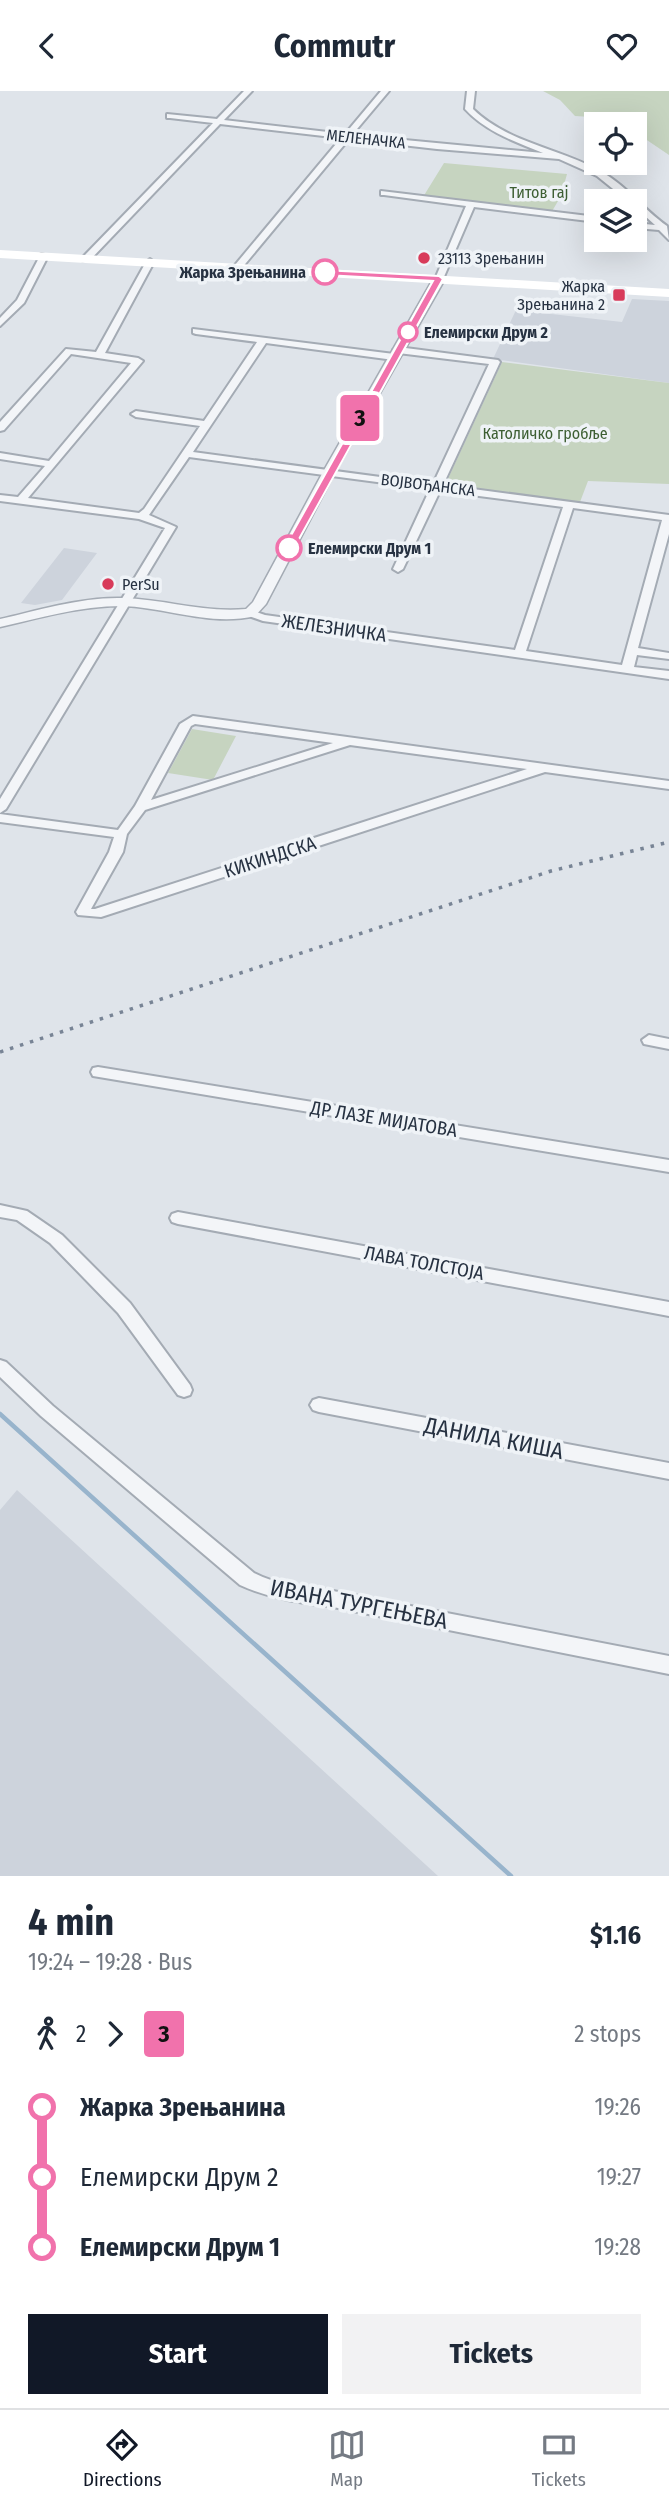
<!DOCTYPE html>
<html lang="en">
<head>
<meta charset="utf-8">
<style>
  body { margin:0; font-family:"Fira Sans Condensed",sans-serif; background:#f2f2f3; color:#1f2937; height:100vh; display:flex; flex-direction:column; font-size:26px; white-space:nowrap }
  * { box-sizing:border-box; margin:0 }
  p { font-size:23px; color:#747a83 }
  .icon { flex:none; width:38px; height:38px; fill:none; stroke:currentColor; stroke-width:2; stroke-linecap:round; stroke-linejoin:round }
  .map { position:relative; height:1785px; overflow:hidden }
  .side { display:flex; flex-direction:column; background:#fff; flex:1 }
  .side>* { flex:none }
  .badge { padding:0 14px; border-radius:5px; font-size:24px; line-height:46px }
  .buttons { position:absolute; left:584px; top:21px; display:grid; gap:14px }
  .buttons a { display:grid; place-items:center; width:63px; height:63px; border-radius:0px; background:#fff; box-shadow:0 7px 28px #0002; font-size:35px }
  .map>.badge { position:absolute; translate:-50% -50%; box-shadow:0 0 0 4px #fff }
  .legs { display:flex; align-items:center; gap:10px; height:77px; padding:0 28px; font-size:23px }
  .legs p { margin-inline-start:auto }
  .headline { display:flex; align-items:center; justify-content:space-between; height:119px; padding:0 28px }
  h1 { font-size:38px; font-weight:700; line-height:52px }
  .cta { display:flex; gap:14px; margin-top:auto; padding:14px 28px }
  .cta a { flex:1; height:80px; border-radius:0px; background:#111827; color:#fff; font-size:28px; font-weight:700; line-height:80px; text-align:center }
  .cta a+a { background:#f2f2f3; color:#1f2937 }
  ul { padding:0 28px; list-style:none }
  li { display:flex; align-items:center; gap:24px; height:70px; font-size:26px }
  li i { display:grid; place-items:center; width:10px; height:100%; margin:0 9px; background:currentColor }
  li i::after { content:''; width:18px; height:18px; margin:-9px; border:5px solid; border-radius:50%; background:#fff }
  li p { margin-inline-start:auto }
  li:first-child i { background:linear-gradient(#0000 50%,currentColor 0) }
  li:last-child i { background:linear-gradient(currentColor 50%,#0000 0) }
  header { display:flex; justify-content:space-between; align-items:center; height:91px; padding:0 28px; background:#fff; font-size:32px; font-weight:700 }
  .menu { display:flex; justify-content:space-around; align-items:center; height:98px; border-top:2px solid #e0e1e3; background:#fff; font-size:19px; color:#747a83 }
  .menu a { display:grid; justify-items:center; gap:4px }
  .menu .selected { color:#111827 }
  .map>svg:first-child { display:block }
</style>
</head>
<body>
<header><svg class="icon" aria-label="back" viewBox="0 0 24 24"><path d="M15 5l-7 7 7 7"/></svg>Commutr<svg class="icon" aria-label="heart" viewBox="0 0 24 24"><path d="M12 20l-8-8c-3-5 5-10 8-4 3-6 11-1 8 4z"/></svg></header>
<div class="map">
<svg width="669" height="1785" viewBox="0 0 669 1785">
  <rect width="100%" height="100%" fill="#dfe4ea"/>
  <!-- built -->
  <path fill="#cdd3dc" d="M632,208L669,210V292L493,268L516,219L622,231Z
    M64,457L97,462L62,509L35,514L21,512Z
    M17,1399L438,1785H0V1419Z"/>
  <!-- green -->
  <path fill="#c6d4c0" d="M543,0H669V64L635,41V33H619L607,27L575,25L560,9Z
    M444,72L567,83L561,105L551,122L423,106Z
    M502,271L669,292V393L588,390L580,411L445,394Z
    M192,638L236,645L213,689L168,682Z"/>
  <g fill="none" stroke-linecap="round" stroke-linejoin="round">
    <!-- stream -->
    <path stroke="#98b4cc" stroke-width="4.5" d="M0,1323L511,1785"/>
    <!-- minor casing -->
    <g stroke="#a4abb4" stroke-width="4">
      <path id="minor" d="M244,0H252L224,29L345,43L381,0H389L352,44L543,62C516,51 486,41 465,18L467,0H475L473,18C508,52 559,57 600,80C626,94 644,119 667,135L669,149L659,139L635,137V132L655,134L635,116V110H628L597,85L559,68L437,58L349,48L241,178H235V174L341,47L220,33L89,170H83V166L213,32L170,27H167V23L217,28Z
        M381,100L597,126V131L474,116L443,188L439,191L435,188L466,115L384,104H381Z
        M41,163L48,165L24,212L0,235V227L17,209Z
        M150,168L154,171L105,262L138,267L143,270L28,407L139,422L144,418L200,335L136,326L131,323L136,320L204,330L257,251L196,243L193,242V238L394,263L399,266L394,269L266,252L193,361L433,393L489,273L398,262L393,259L398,256L498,269L500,271L443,394L669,424V443L638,557L669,562V568L637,564L634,576L669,580V588L263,530L246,524V520L250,519L265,524L515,559L563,416L440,400L403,478L398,481L393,478L430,398L189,366L149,424L176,436L6,718L0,722V708L165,437L139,428L0,410V404L18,406L45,375L0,368V362L49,370L131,272L71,263L4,339L0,340V331L66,258L96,261L146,171ZM573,417L662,429L622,574L526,560Z
        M193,625L669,690V698L545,681L101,826L78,824L76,821L109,761L114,746L0,731V723L118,739L135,715L180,633ZM195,633L333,652L151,709L191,635ZM350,654L527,678L95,818H91L123,761L127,743L145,719Z
        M649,944L669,948V958L644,953L642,949Z
        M98,976L669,1069V1081L93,985L91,981L93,977Z
        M0,1114L27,1120L62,1144L130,1212L190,1294L192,1299L190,1304L184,1306L178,1304L118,1222L50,1152L17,1129L0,1126Z
        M178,1121L669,1211V1225L178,1133L172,1131L170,1127L172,1123Z
        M0,1269L6,1271L53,1315L254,1482C277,1494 302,1496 328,1499L669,1565V1583L328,1515C297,1512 269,1507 240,1494L41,1325L0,1286Z
        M319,1307L669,1372V1388L319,1321L313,1319L310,1314L313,1309Z"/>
    </g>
    <!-- tertiary casing -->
    <g stroke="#a4abb4" stroke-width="3">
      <path id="tertiary" d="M439,185L445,188L335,381L266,513L255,525C211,536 165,516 122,515C80,515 40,527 0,536V528C40,519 81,506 122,507C164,508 204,522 246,518L253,511L323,381L433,188Z"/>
    </g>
    <!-- minor -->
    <use href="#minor" fill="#f3f5f8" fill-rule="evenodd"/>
    <!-- tertiary -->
    <use href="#tertiary" fill="#f3f5f8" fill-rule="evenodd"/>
    <!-- secondary -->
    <path fill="#fff" fill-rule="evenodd" d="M0,159L669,198V206L0,167Z"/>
    <!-- rail -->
    <path stroke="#788495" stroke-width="3.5" stroke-dasharray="3.5 7" stroke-linecap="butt" d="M0,961L551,780L669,751"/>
  </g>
  <!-- line-1 -->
  <path fill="#f172ac" stroke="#fff" stroke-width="2" d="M322,179L439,185L443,188L294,457L289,460L284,457L433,190L325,184Z"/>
  <!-- markers -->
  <g fill="#d83b5a" stroke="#eff3f7" stroke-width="2.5">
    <circle cx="424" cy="167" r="7"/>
    <rect x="612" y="197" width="14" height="14" rx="3.5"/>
    <circle cx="108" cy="493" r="7"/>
  </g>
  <g fill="#fff" stroke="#f172ac" stroke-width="3.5">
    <circle cx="325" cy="181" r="12"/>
    <circle cx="408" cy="241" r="9"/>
    <circle cx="289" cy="457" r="12"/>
  </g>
  <g text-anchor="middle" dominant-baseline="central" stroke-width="7" stroke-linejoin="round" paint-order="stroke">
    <!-- far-street labels -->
    <g font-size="16" fill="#273242" stroke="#eff3f7">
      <text transform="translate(366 48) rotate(6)">МЕЛЕНАЧКА</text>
      <text transform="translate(428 394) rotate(7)">ВОЈВОЂАНСКА</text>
    </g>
    <!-- far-park labels -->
    <g font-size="16" fill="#3d5f33" stroke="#eff3f7">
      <text x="539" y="101">Титов гај</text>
      <text x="545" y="342">Католичко гробље</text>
    </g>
    <!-- far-poi labels -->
    <g font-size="16" fill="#273242" stroke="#eff3f7" text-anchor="start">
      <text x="438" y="167">23113 Зрењанин</text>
      <text x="605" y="195" text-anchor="end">Жарка<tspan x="605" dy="18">Зрењанина 2</tspan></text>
      <text x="122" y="493">PerSu</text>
    </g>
    <!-- far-stop labels -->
    <g font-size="16" font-weight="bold" fill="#273242" stroke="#eff3f7" text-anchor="start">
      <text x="306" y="181" text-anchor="end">Жарка Зрењанина</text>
      <text x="424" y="241">Елемирски Друм 2</text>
      <text x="308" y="457">Елемирски Друм 1</text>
    </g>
    <!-- street labels -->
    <g font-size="19" fill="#273242" stroke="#eff3f7">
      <text transform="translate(334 537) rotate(8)">ЖЕЛЕЗНИЧКА</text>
      <text transform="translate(270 766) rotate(-18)">КИКИНДСКА</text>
      <text transform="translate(384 1028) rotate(9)">ДР ЛАЗЕ МИЈАТОВА</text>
      <text transform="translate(424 1172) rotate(10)">ЛАВА ТОЛСТОЈА</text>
    </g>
    <!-- near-street labels -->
    <g font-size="23" fill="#273242" stroke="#eff3f7">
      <text transform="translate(494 1347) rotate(11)">ДАНИЛА КИША</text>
      <text transform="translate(359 1513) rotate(11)">ИВАНА ТУРГЕЊЕВА</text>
    </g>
  </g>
</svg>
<div class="buttons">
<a><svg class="icon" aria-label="locate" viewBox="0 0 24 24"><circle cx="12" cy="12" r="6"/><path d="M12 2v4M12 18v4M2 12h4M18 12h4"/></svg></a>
<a><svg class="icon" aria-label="layers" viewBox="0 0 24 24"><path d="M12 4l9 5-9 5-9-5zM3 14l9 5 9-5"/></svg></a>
</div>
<b class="badge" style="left:360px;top:327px;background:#f172ac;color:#111">3</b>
</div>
<section class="side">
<div class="headline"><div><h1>4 min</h1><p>19:24 – 19:28 · Bus</p></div><b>$1.16</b></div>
<div class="legs"><svg class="icon" aria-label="walk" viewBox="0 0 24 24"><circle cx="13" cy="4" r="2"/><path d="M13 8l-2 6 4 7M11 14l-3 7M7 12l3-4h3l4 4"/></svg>2<svg class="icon" aria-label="forward" viewBox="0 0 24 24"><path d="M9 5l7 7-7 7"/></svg><b class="badge" style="background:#f172ac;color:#111">3</b><p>2 stops</p></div>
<ul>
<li><i style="color:#f172ac"></i><b>Жарка Зрењанина</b><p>19:26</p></li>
<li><i style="color:#f172ac"></i><span>Елемирски Друм 2</span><p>19:27</p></li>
<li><i style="color:#f172ac"></i><b>Елемирски Друм 1</b><p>19:28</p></li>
</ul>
<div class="cta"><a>Start</a><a>Tickets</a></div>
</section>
<nav class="menu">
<a class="selected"><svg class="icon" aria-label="directions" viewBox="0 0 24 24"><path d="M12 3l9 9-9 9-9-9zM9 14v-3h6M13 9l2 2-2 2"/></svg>Directions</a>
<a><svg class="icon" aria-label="map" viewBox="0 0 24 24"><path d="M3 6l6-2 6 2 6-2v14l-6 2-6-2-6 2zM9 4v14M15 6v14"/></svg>Map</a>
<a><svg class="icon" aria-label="tickets" viewBox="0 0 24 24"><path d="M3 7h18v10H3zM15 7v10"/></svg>Tickets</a>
</nav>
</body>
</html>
